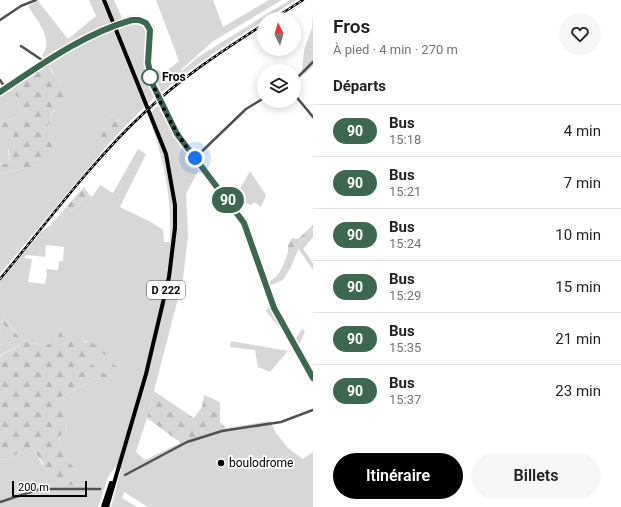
<!DOCTYPE html>
<html lang="fr">
<head>
<meta charset="utf-8">
<style>
  body { margin:0; font-family:Roboto,sans-serif; background:#f6f6f6; color:#222; height:100vh; display:flex; flex-direction:column; font-size:15px; white-space:nowrap }
  * { box-sizing:border-box; margin:0 }
  p { font-size:13px; color:#767676 }
  .icon { flex:none; width:22px; height:22px; fill:none; stroke:currentColor; stroke-width:2; stroke-linecap:round; stroke-linejoin:round }
  .map { position:relative; flex:1; overflow:hidden }
  .drawer { display:flex; flex-direction:column; background:#fff; width:308px }
  .drawer>* { flex:none }
  .badge { padding:0 8px; border-radius:13px; font-size:14px; line-height:26px }
  .needle { width:26px; rotate:355deg }
  .fabs { position:absolute; left:257px; top:12px; display:grid; gap:8px }
  .fabs a { display:grid; place-items:center; width:44px; height:44px; border-radius:50%; background:#fff; box-shadow:0 2px 10px #0003; font-size:20px }
  .scale { position:absolute; left:12px; bottom:10px; width:75px; box-sizing:border-box; padding-left:4px; border:2px solid #000; border-top:0; font-size:11px; line-height:14px; white-space:nowrap; color:#000; -webkit-text-stroke:3px #fff; paint-order:stroke }
  .you { position:absolute; width:20px; height:20px; margin:-10px; border:3px solid #fff; border-radius:50%; background:#1a73e8; box-shadow:0 0 0 6px #1a73e833 }
  .map>.badge { position:absolute; translate:-50% -50%; box-shadow:0 0 0 2px #fff }
  h2 { padding:0 20px; font-size:15px; line-height:36px }
  .round { display:grid; place-items:center; flex:none; width:42px; height:42px; border-radius:21px; background:#f6f6f6 }
  .summary { display:flex; align-items:center; justify-content:space-between; height:68px; padding:0 20px }
  h1 { font-size:19px; font-weight:600; line-height:30px }
  .primary-button { display:flex; gap:8px; margin-top:auto; padding:8px 20px }
  .primary-button a { flex:1; height:46px; border-radius:24px; background:#000; color:#fff; font-size:16px; font-weight:600; line-height:46px; text-align:center }
  .primary-button a+a { background:#f6f6f6; color:#222 }
  ul { padding:0; list-style:none }
  li { display:flex; align-items:center; gap:12px; height:52px; padding:0 20px; border-top:1px solid #e0e0e0 }
  li div { flex:1 }
  li b { display:block; font-size:15px }
  li em { font-style:normal }
  li .badge { min-width:44px; font-weight:700; text-align:center }
  main { display:flex; flex:1; min-height:0 }
  .map>svg:first-child { display:block }
</style>
</head>
<body>
<main>
<div class="map">
<svg width="313" height="507" viewBox="0 0 313 507">
  <defs>
    <pattern id="forest-firs" width="22" height="20" patternUnits="userSpaceOnUse"><rect width="22" height="20" fill="#d7d7d7"/><path d="M5 1l3.5 6h-7zM16 11l3.5 6h-7z" fill="#b7b7b7"/></pattern>
  </defs>
  <rect width="100%" height="100%" fill="#fff"/>
  <!-- grass -->
  <path fill="#d7d7d7" fill-rule="evenodd" d="M89,0H114L122,18C136,13 145,14 155,27L152,68L164,73L179,61L156,0H213L223,27L269,0H282L212,42L181,70L182,71L198,57L290,0H296C250,29 203,58 160,94L155,85L153,89L156,96L125,126L113,114L95,134L106,147L0,274V174L47,163L42,132L51,120L52,113L56,109L61,82C51,72 50,66 42,55C55,40 36,19 28,6L38,1L68,39L96,16Z
    M313,12V66L305,74L302,70L304,50L312,28Z
    M12,86L23,111L20,118L7,120L0,125V94Z
    M163,101L176,128L174,133L195,162L199,158L238,209L235,214L199,169L186,194L188,235L183,279L147,418L136,452L145,460L188,439L226,428L270,421L276,433L288,448L303,459L313,452V507H148L124,492L122,498L137,507H111L121,469L115,467L108,477L98,507H0V460L7,459L32,447L42,464L80,473C68,462 60,454 58,437L65,433L67,425L59,398L105,374L87,362L93,355L98,352L86,341L76,343L63,327L54,344C27,346 19,340 4,317L0,319V281L42,231L51,225L67,206L72,211L89,194L92,197L100,185L113,193L138,149L146,154L120,207L151,222L163,230L164,242H170C172,196 164,158 148,115ZM46,245L64,247L63,261H59L58,270L46,269L47,274L45,284L28,282L32,259L24,258L27,255L45,257Z
    M8,131H11L13,138L8,151L10,162L0,165V134Z
    M250,171L266,195L261,207L254,202L251,205L238,199L240,189Z
    M313,229V237L303,249L313,263V270L298,248L299,243Z
    M255,244L267,283C281,276 283,266 288,252L292,255L294,249L298,250L291,267L283,280L267,287L294,341L302,329L305,331L298,348L294,351L281,330L266,311L269,306L251,248Z
    M2,322L12,337L20,343C15,350 7,350 0,356V323Z
    M231,341L288,351L270,372L258,367L255,350L230,347Z"/>
  <!-- forest -->
  <path fill="url(#forest-firs)" d="M48,64C52,76 57,75 61,83C66,91 63,100 62,109H56L52,112L51,120L43,132L63,147L47,163L0,174V165L10,162L8,144L13,138L11,131L0,134V125L7,120L20,118L23,111L12,86Z
    M113,114L125,126L106,147L94,134Z
    M84,187L89,194L72,211L67,206Z
    M313,225V229L299,243L298,250H294L292,255L288,252V245L292,238L298,239Z
    M4,317C18,340 27,346 54,344L63,327L74,332L73,339L76,342C90,341 96,344 107,352L106,355L98,352L93,355L88,362L105,374L113,364L123,371L110,386L99,377L59,398L74,417L67,425L65,433L58,437C60,454 68,462 80,473L73,486C52,476 45,468 32,447L7,459L0,460V357C7,350 15,350 20,344L12,337L2,322L0,323V319Z
    M154,391L194,418L202,407L204,395L220,402V422L226,428L181,443L147,418Z"/>
  <g fill="none" stroke-linecap="round" stroke-linejoin="round">
    <!-- minor -->
    <path stroke="#505050" stroke-width="2.5" d="M0,20L21,6L36,0
      M21,46L45,62
      M0,80L5,88
      M294,81L313,62
      M0,92C42,64 83,35 132,20H139L146,23L150,30L148,63L153,85L177,134L244,223L274,308L313,378
      M294,94L313,117
      M195,158L246,109L264,98
      M125,475L187,442L222,431L281,422L313,410
      M0,502L40,489H100"/>
    <!-- highway -->
    <path stroke="#000" stroke-width="4" d="M104,0L166,154L175,205V228L169,277L146,374L107,507
      M103,507L111,483"/>
    <!-- rail casing -->
    <g stroke="#000" stroke-width="2.5">
      <path id="rail" d="M273,19L303,0
        M0,279C46,224 92,161 145,112C181,78 222,51 264,24"/>
    </g>
    <!-- rail -->
    <use href="#rail" stroke="#fff" stroke-width="1" stroke-dasharray="3" stroke-linecap="butt"/>
  </g>
  <g fill="none" stroke-linecap="round" stroke-linejoin="round">
    <!-- line casing -->
    <g stroke="#fff" stroke-width="9">
      <path id="line" d="M0,92C42,64 83,34 132,20H139L146,23L150,30L148,63L153,85L177,134L244,223L274,308L313,378"/>
    </g>
    <!-- line -->
    <use href="#line" stroke="#3e6750" stroke-width="6"/>
    <!-- walk -->
    <path stroke="#000" stroke-width="4" stroke-dasharray="0 7.2" d="M150,77L149,73C159,104 175,133 195,158"/>
  </g>
  <!-- markers -->
  <circle fill="#fff" stroke="#3e6750" stroke-width="2" cx="150" cy="77" r="8"/>
  <circle fill="#000" stroke="#fff" stroke-width="1.5" cx="221" cy="463" r="4"/>
  <g text-anchor="middle" dominant-baseline="central" stroke-width="4" stroke-linejoin="round" paint-order="stroke">
    <!-- shield labels -->
    <rect fill="#fff" stroke="#4c4c4c" stroke-width="1" x="147" y="281" width="38" height="18" rx="3"/>
    <g font-size="11" font-weight="bold" fill="#000">
      <text x="166" y="290">D 222</text>
    </g>
    <!-- stop labels -->
    <g font-size="12" font-weight="bold" fill="#000" stroke="#fff" text-anchor="start">
      <text x="162" y="77">Fros</text>
    </g>
    <!-- poi labels -->
    <g font-size="12" fill="#000" stroke="#fff" text-anchor="start">
      <text x="229" y="463">boulodrome</text>
    </g>
  </g>
</svg>
<div class="fabs">
<a><svg class="needle" viewBox="-14 -14 28 28"><path d="M0-13l5 13h-10z" fill="#e53935"/><path d="M0 13l5-13h-10z" fill="#767676"/></svg></a>
<a><svg class="icon" aria-label="layers" viewBox="0 0 24 24"><path d="M12 4l9 5-9 5-9-5zM3 14l9 5 9-5"/></svg></a>
</div>
<div class="scale">200 m</div>
<div class="you" style="left:195px;top:158px"></div>
<b class="badge" style="left:228px;top:200px;background:#3e6750;color:#fff">90</b>
</div>
<section class="drawer">
<div class="summary"><div><h1>Fros</h1><p>À pied · 4 min · 270 m</p></div><a class="round"><svg class="icon" aria-label="heart" viewBox="0 0 24 24"><path d="M12 20l-8-8c-3-5 5-10 8-4 3-6 11-1 8 4z"/></svg></a></div>
<h2>Départs</h2>
<ul>
<li><span class="badge" style="background:#3e6750;color:#fff">90</span><div><b>Bus</b><p>15:18</p></div><em>4 min</em></li>
<li><span class="badge" style="background:#3e6750;color:#fff">90</span><div><b>Bus</b><p>15:21</p></div><em>7 min</em></li>
<li><span class="badge" style="background:#3e6750;color:#fff">90</span><div><b>Bus</b><p>15:24</p></div><em>10 min</em></li>
<li><span class="badge" style="background:#3e6750;color:#fff">90</span><div><b>Bus</b><p>15:29</p></div><em>15 min</em></li>
<li><span class="badge" style="background:#3e6750;color:#fff">90</span><div><b>Bus</b><p>15:35</p></div><em>21 min</em></li>
<li><span class="badge" style="background:#3e6750;color:#fff">90</span><div><b>Bus</b><p>15:37</p></div><em>23 min</em></li>
</ul>
<div class="primary-button"><a>Itinéraire</a><a>Billets</a></div>
</section>
</main>
</body>
</html>
